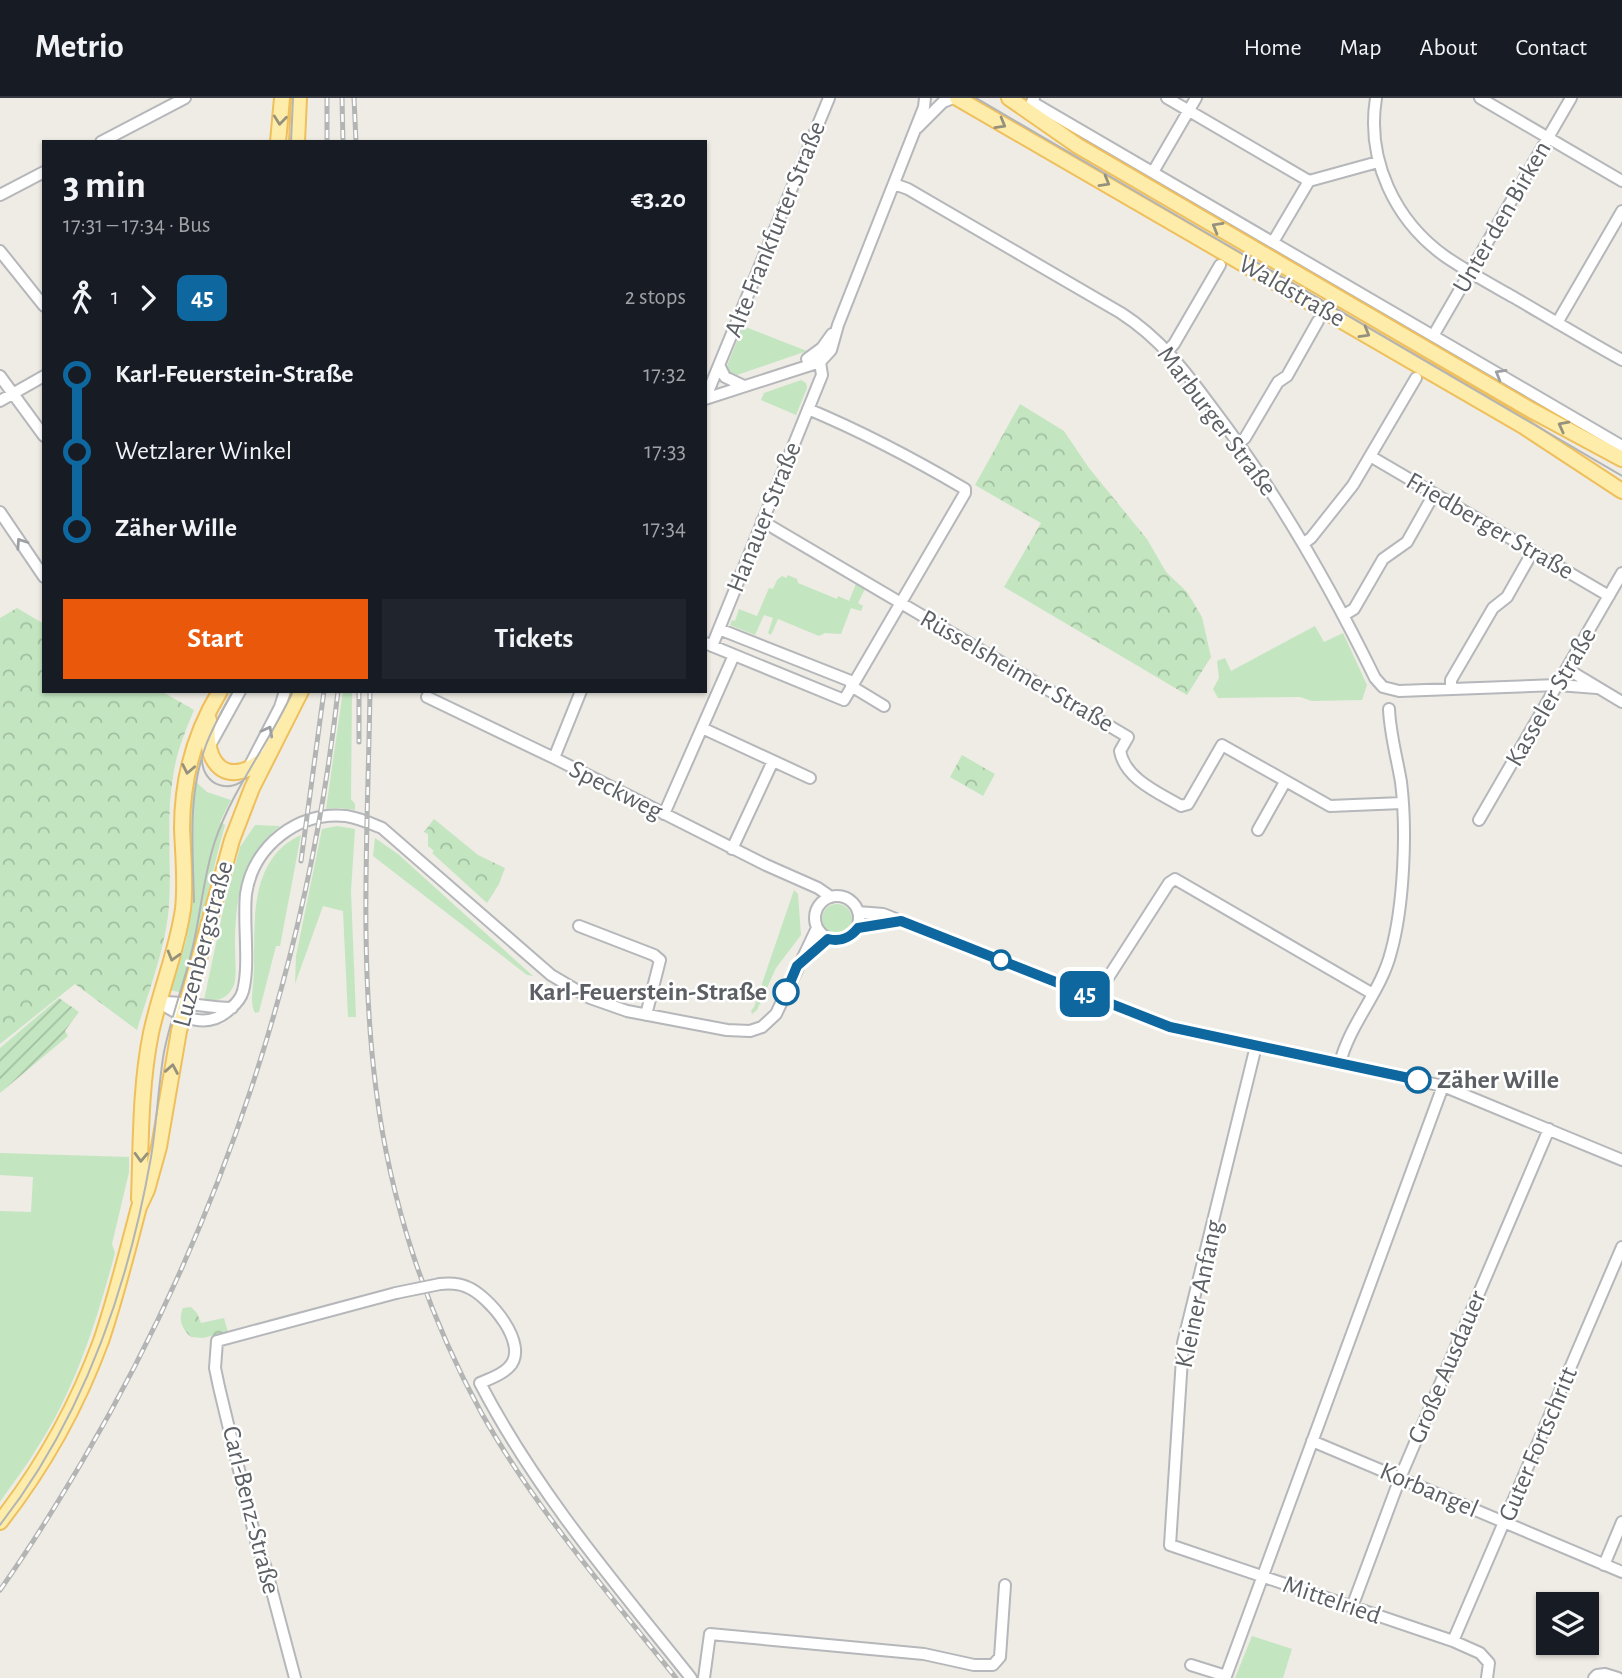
<!DOCTYPE html>
<html lang="en">
<head>
<meta charset="utf-8">
<style>
  body { margin:0; font-family:"Alegreya Sans",sans-serif; background:#20242c; color:#f1f3f6; height:100vh; display:flex; flex-direction:column; font-size:26px; white-space:nowrap }
  * { box-sizing:border-box; margin:0 }
  p { font-size:23px; color:#9ea1a6 }
  .icon { flex:none; width:38px; height:38px; fill:none; stroke:currentColor; stroke-width:2; stroke-linecap:round; stroke-linejoin:round }
  .map { position:relative; flex:1; overflow:hidden }
  .panel { position:absolute; left:42px; top:42px; width:665px; height:553px; display:flex; flex-direction:column; background:#171b24; border-radius:0px; box-shadow:0 2px 5px #0004 }
  .panel>* { flex:none }
  .badge { padding:0 14px; border-radius:10px; font-size:24px; line-height:46px }
  .tools { position:absolute; left:1536px; top:1494px; display:grid; gap:14px }
  .tools a { display:grid; place-items:center; width:63px; height:63px; border-radius:0px; background:#171b24; box-shadow:0 2px 5px #0004; font-size:35px }
  .map>.badge { position:absolute; translate:-50% -50%; box-shadow:0 0 0 4px #fff }
  .legs { display:flex; align-items:center; gap:10px; height:77px; padding:0 21px; font-size:23px }
  .legs p { margin-inline-start:auto }
  .overview { display:flex; align-items:center; justify-content:space-between; height:119px; padding:0 21px }
  h1 { font-size:38px; font-weight:600; line-height:52px }
  .primary-button { display:flex; gap:14px; margin-top:auto; padding:14px 21px }
  .primary-button a { flex:1; height:80px; border-radius:0px; background:#ea580c; color:#fff; font-size:28px; font-weight:600; line-height:80px; text-align:center }
  .primary-button a+a { background:#20242c; color:#f1f3f6 }
  ul { padding:0 21px; list-style:none }
  li { display:flex; align-items:center; gap:24px; height:77px; font-size:26px }
  li i { display:grid; place-items:center; width:10px; height:100%; margin:0 9px; background:currentColor }
  li i::after { content:''; width:18px; height:18px; margin:-9px; border:5px solid; border-radius:50%; background:#171b24 }
  li p { margin-inline-start:auto }
  li:first-child i { background:linear-gradient(#0000 50%,currentColor 0) }
  li:last-child i { background:linear-gradient(currentColor 50%,#0000 0) }
  header { display:flex; align-items:center; gap:42px; box-sizing:border-box; height:98px; padding:0 35px; background:#171b24; border-bottom:2px solid #363941 }
  header strong { font-size:33px }
  nav { display:flex; gap:38px; margin-inline-start:auto; font-size:24px }
  .map>svg:first-child { display:block }
</style>
</head>
<body>
<header>
<strong>Metrio</strong>
<nav><a>Home</a><a>Map</a><a>About</a><a>Contact</a></nav>
</header>
<div class="map">
<svg width="1622" height="1580" viewBox="0 0 1622 1580">
  <defs>
    <pattern id="forest-crowns" width="20" height="18" patternUnits="userSpaceOnUse" patternTransform="scale(1.75)"><rect width="20" height="18" fill="#c3e6c1"/><path d="M2 6a3 3 0 1 1 6 0M12 15a3 3 0 1 1 6 0" fill="none" stroke="#a2bea0"/></pattern>
    <pattern id="garden-furrows" width="10" height="10" patternUnits="userSpaceOnUse" patternTransform="scale(1.75)"><rect width="10" height="10" fill="#c3e6c1"/><path d="M-1 1l2-2M0 10L10 0M9 11l2-2" fill="none" stroke="#a2bea0"/></pattern>
  </defs>
  <rect width="100%" height="100%" fill="#eeece4"/>
  <!-- grass -->
  <path fill="#c3e6c1" d="M1032,7L1622,353L1534,307L1079,42Z
    M743,228L807,253L737,277L730,274L727,268Z
    M801,282L806,285L807,290L796,317L761,302L764,295Z
    M788,477L797,481L798,485L837,501L838,498L849,503L856,486L865,491L858,505L863,508L861,513L851,510L841,536L825,535L819,538L778,521L771,537L768,535L773,520L764,517L755,537L730,527L732,522L735,523L739,511L757,518L769,490L773,491L777,482L782,478L786,480Z
    M1315,528L1324,544L1343,535L1367,587L1362,602L1312,603L1300,599L1218,600L1213,591L1219,580L1217,563L1225,560L1231,573Z
    M343,593H352L351,701L355,706V712L340,710L326,711Z
    M202,638L203,650L195,683L207,694L231,702L220,724L225,727C209,783 200,840 185,896L171,892L186,843L190,811L187,709Z
    M255,727L280,728C241,758 235,804 235,849C235,861 237,876 234,887C228,901 217,904 204,902L224,808L240,749Z
    M337,728L355,731L351,793L356,919H348L343,813L323,808L295,886L296,858L322,731Z
    M301,737L280,848H276L259,914L255,915C249,904 254,886 254,873C255,825 248,761 301,737Z
    M375,740L398,756L533,878L527,877L373,758Z
    M794,792L798,796L801,837L776,870L757,912L752,916L751,913L754,909Z
    M822 821a15 15 0 1 1 30 0a15 15 0 1 1-30 0Z
    M0,1055L129,1059V1074L112,1146L115,1155C97,1222 75,1292 37,1350C26,1369 12,1386 0,1404V1113L31,1114L33,1079L0,1077Z
    M1252,1538L1292,1551L1283,1580H1235Z"/>
  <!-- forest -->
  <path fill="url(#forest-crowns)" d="M1020,306L1064,333L1089,370L1147,441L1166,474L1187,494L1202,519L1211,559L1187,597L1004,489L1041,425L975,387Z
    M17,510L44,526V593H161L194,612C185,634 176,655 173,679C165,725 173,772 168,818C163,857 148,895 137,932L75,886L0,946V520Z
    M962,657L995,676L983,698L950,679Z
    M434,721L478,757L505,770L499,786L487,805L432,755L434,753L428,748V736L424,734Z
    M191,1209L197,1215L201,1225L224,1220L228,1234L203,1240L191,1239C182,1231 178,1222 183,1210Z"/>
  <!-- garden -->
  <path fill="url(#garden-furrows)" d="M59,900L79,914L65,933L68,938L0,995V950Z"/>
  <g fill="none" stroke-linecap="round" stroke-linejoin="round">
    <!-- minor casing -->
    <g stroke="#b5b7bb" stroke-width="14">
      <path id="minor" d="M1034,0L1032,4L1622,348
        M1167,0L1309,83
        M1376,0C1366,62 1395,123 1446,159C1468,174 1492,187 1515,200C1551,221 1586,242 1622,262
        M1480,0L1622,83
        M917,30L943,4L953,0
        M101,44L185,0
        M1153,74L1196,0
        M894,86L908,91L1121,215C1160,240 1186,274 1213,311C1277,395 1329,486 1375,580L1383,589L1399,593L1558,587L1597,590
        M0,97L44,74
        M1273,144L1309,83L1378,64
        M0,153L44,208
        M1557,225L1622,113
        M1433,238L1571,0
        M1168,252L1174,246L1220,167
        M807,261L822,250L832,236
        M719,267L725,279L744,288
        M0,278L44,338
        M705,301L820,264L831,252L838,227L924,9L925,0
        M705,301L829,0
        M0,303L44,278
        M1239,344L1245,340L1278,284L1287,278L1318,223
        M1370,358L1609,498
        M0,414L44,479
        M762,423L1128,639L1120,653C1125,681 1159,695 1181,708L1188,706L1222,647L1330,708L1402,705
        M1304,445L1311,440L1353,387L1416,280
        M1344,517L1354,511L1383,461L1407,444L1434,396
        M719,531L853,584
        M705,545L844,602L965,395V391C914,361 863,334 808,311
        M712,548L822,277L820,264L811,259
        M1567,571L1622,604
        M851,588L884,608
        M1451,591V582L1493,510L1507,499L1533,453
        M427,599L554,660L766,767L818,790L831,799
        M702,630L810,680
        M209,649L240,593
        M554,660L581,593
        M248,671L280,609L285,593
        M664,716L734,557
        M1479,722L1622,475
        M1258,732L1285,684
        M732,751L773,663
        M815 820a22 22 0 1 1 44 0a22 22 0 1 1-44 0Z
        M858,814L883,816L1170,929L1443,988L1622,1062
        M579,828L654,857L660,862L646,917
        M858,830L898,823
        M802,864L828,841
        M1095,900L1169,785L1175,781L1373,896
        M159,904C182,920 208,933 231,910C237,905 241,900 243,893C250,866 243,825 246,796C253,748 298,713 346,718C359,720 370,725 382,730L551,877L590,900L627,913L727,932L750,933L762,929L776,916L817,830
        M159,904C184,903 207,910 232,910
        M1256,948L1183,1245L1170,1447L1453,1543L1480,1555L1489,1565L1487,1580
        M1340,965C1350,925 1381,894 1391,854C1404,807 1407,732 1401,684C1397,660 1390,636 1389,611
        M440,1186C450,1185 458,1185 467,1189C488,1197 531,1247 509,1269C502,1277 489,1281 480,1285C536,1393 615,1485 691,1580
        M1312,1343L1622,1474
        M1604,1467L1622,1424
        M1352,1509L1400,1380L1549,1031
        M1453,1543L1622,1149
        M1191,1567L1226,1578L1443,988
        M295,1580L265,1467L258,1451L219,1289L215,1270L217,1243L396,1195
        M704,1580L710,1536L924,1556L974,1567H993L1000,1559L1005,1487
        M1594,1580L1597,1577L1605,1576L1618,1580"/>
    </g>
    <!-- major casing -->
    <g stroke="#efbf5c" stroke-width="18">
      <path id="major" d="M957,0L1523,328L1622,393
        M1009,0L1078,48L1531,312L1622,361
        M278,44L282,0
        M297,44L299,0
        M209,622C204,644 211,681 242,673C251,671 259,664 267,659
        M139,1101C141,1046 140,989 151,935C160,893 177,853 183,811C186,784 183,757 182,730C182,680 194,636 220,593
        M0,1424C43,1369 77,1308 101,1243C116,1199 127,1154 139,1109L147,1092L159,1049L179,933L232,742L252,690L301,593"/>
    </g>
    <!-- minor -->
    <use href="#minor" stroke="#fff" stroke-width="10"/>
    <!-- major -->
    <use href="#major" stroke="#feecaa" stroke-width="14"/>
    <!-- tram -->
    <path stroke="#b3b4b4" stroke-width="2" d="M976,0L1622,378
      M291,44L293,0
      M202,662C203,686 228,697 246,680
      M194,804C193,751 187,698 206,647C213,628 223,611 233,593
      M0,1427C83,1320 128,1191 151,1059C157,1024 158,989 164,954C171,919 184,886 192,852C201,816 203,779 215,743C233,690 270,644 293,593"/>
    <!-- rail casing -->
    <g stroke="#b3b4b4" stroke-width="5">
      <path id="rail" d="M327,0V44
        M342,0L343,44
        M354,0L356,44
        M359,593V644
        M370,593C368,725 359,859 376,991C390,1104 427,1216 482,1316C536,1411 608,1495 676,1580
        M301,763L324,593
        M0,1492C30,1450 57,1406 83,1362C221,1128 308,863 338,593"/>
    </g>
    <!-- rail -->
    <use href="#rail" stroke="#fff" stroke-width="2.5" stroke-dasharray="8" stroke-linecap="butt"/>
    <!-- minor-bridge casing -->
    <g stroke="#b5b7bb" stroke-width="14" stroke-linecap="butt">
      <path id="minor-bridge" d="M396,1195L440,1186"/>
    </g>
    <!-- minor-bridge -->
    <use href="#minor-bridge" stroke="#fff" stroke-width="10"/>
  </g>
  <!-- one-way arrows -->
  <defs><path id="oneway-chevron" d="M-2-3.5L2.5 0L-2 3.5" fill="none" stroke-width="1.6" stroke-linecap="round" stroke-linejoin="round" transform="scale(1.75)"/></defs>
  <g stroke="#95917c">
    <use href="#oneway-chevron" transform="translate(280 22) rotate(96)"/>
    <use href="#oneway-chevron" transform="translate(1001 26) rotate(30)"/>
    <use href="#oneway-chevron" transform="translate(1105 84) rotate(30)"/>
    <use href="#oneway-chevron" transform="translate(1217 129) rotate(-150)"/>
    <use href="#oneway-chevron" transform="translate(1365 235) rotate(30)"/>
    <use href="#oneway-chevron" transform="translate(1563 328) rotate(-152)"/>
    <use href="#oneway-chevron" transform="translate(188 671) rotate(101)"/>
    <use href="#oneway-chevron" transform="translate(173 858) rotate(106)"/>
    <use href="#oneway-chevron" transform="translate(172 971) rotate(-80)"/>
    <use href="#oneway-chevron" transform="translate(141 1059) rotate(92)"/>
  </g>
  <g stroke="#9da0a2">
    <use href="#oneway-chevron" transform="translate(1500 276) rotate(-150)"/>
    <use href="#oneway-chevron" transform="translate(21 445) rotate(-124)"/>
    <use href="#oneway-chevron" transform="translate(268 633) rotate(-62)"/>
  </g>
  <g fill="none" stroke-linecap="round" stroke-linejoin="round">
    <!-- line-1 casing -->
    <g stroke="#fff" stroke-width="16">
      <path id="line-1" d="M786,894L797,868L828,841C841,844 850,840 858,830L901,823L1170,929L1418,982"/>
    </g>
    <!-- line-1 -->
    <use href="#line-1" stroke="#0e679f" stroke-width="10"/>
  </g>
  <!-- markers -->
  <g fill="#fff" stroke="#0e679f" stroke-width="3.5">
    <circle cx="1001" cy="862" r="9"/>
    <circle cx="786" cy="894" r="12"/>
    <circle cx="1418" cy="982" r="12"/>
  </g>
  <g text-anchor="middle" dominant-baseline="central" stroke-width="5" stroke-linejoin="round" paint-order="stroke">
    <!-- street labels -->
    <g font-size="26" fill="#5c6064" stroke="#fff">
      <text transform="translate(1502 119) rotate(-60)">Unter den Birken</text>
      <text transform="translate(775 131) rotate(-68)">Alte Frankfurter Straße</text>
      <text transform="translate(1292 193) rotate(30)">Waldstraße</text>
      <text transform="translate(1217 323) rotate(53)">Marburger Straße</text>
      <text transform="translate(764 419) rotate(-68)">Hanauer Straße</text>
      <text transform="translate(1490 428) rotate(30)">Friedberger Straße</text>
      <text transform="translate(1017 573) rotate(30)">Rüsselsheimer Straße</text>
      <text transform="translate(1551 599) rotate(-60)">Kasseler Straße</text>
      <text transform="translate(616 692) rotate(27)">Speckweg</text>
      <text transform="translate(203 846) rotate(-75)">Luzenbergstraße</text>
      <text transform="translate(1199 1196) rotate(-78)">Kleiner Anfang</text>
      <text transform="translate(1447 1269) rotate(-67)">Große Ausdauer</text>
      <text transform="translate(1538 1346) rotate(-67)">Guter Fortschritt</text>
      <text transform="translate(1429 1392) rotate(23)">Korbangel</text>
      <text transform="translate(251 1412) rotate(76)">Carl-Benz-Straße</text>
      <text transform="translate(1332 1502) rotate(19)">Mittelried</text>
    </g>
    <!-- stop labels -->
    <g font-size="26" font-weight="bold" fill="#5c6064" stroke="#fff" text-anchor="end">
      <text x="767" y="894">Karl-Feuerstein-Straße</text>
      <text x="1437" y="982" text-anchor="start">Zäher Wille</text>
    </g>
  </g>
</svg>
<div class="tools">
<a><svg class="icon" aria-label="layers" viewBox="0 0 24 24"><path d="M12 4l9 5-9 5-9-5zM3 14l9 5 9-5"/></svg></a>
</div>
<b class="badge" style="left:1085px;top:896px;background:#0e679f;color:#fff">45</b>
<section class="panel">
<div class="overview"><div><h1>3 min</h1><p>17:31 – 17:34 · Bus</p></div><b>€3.20</b></div>
<div class="legs"><svg class="icon" aria-label="walk" viewBox="0 0 24 24"><circle cx="13" cy="4" r="2"/><path d="M13 8l-2 6 4 7M11 14l-3 7M7 12l3-4h3l4 4"/></svg>1<svg class="icon" aria-label="forward" viewBox="0 0 24 24"><path d="M9 5l7 7-7 7"/></svg><b class="badge" style="background:#0e679f;color:#fff">45</b><p>2 stops</p></div>
<ul>
<li><i style="color:#0e679f"></i><b>Karl-Feuerstein-Straße</b><p>17:32</p></li>
<li><i style="color:#0e679f"></i><span>Wetzlarer Winkel</span><p>17:33</p></li>
<li><i style="color:#0e679f"></i><b>Zäher Wille</b><p>17:34</p></li>
</ul>
<div class="primary-button"><a>Start</a><a>Tickets</a></div>
</section>
</div>
</body>
</html>
